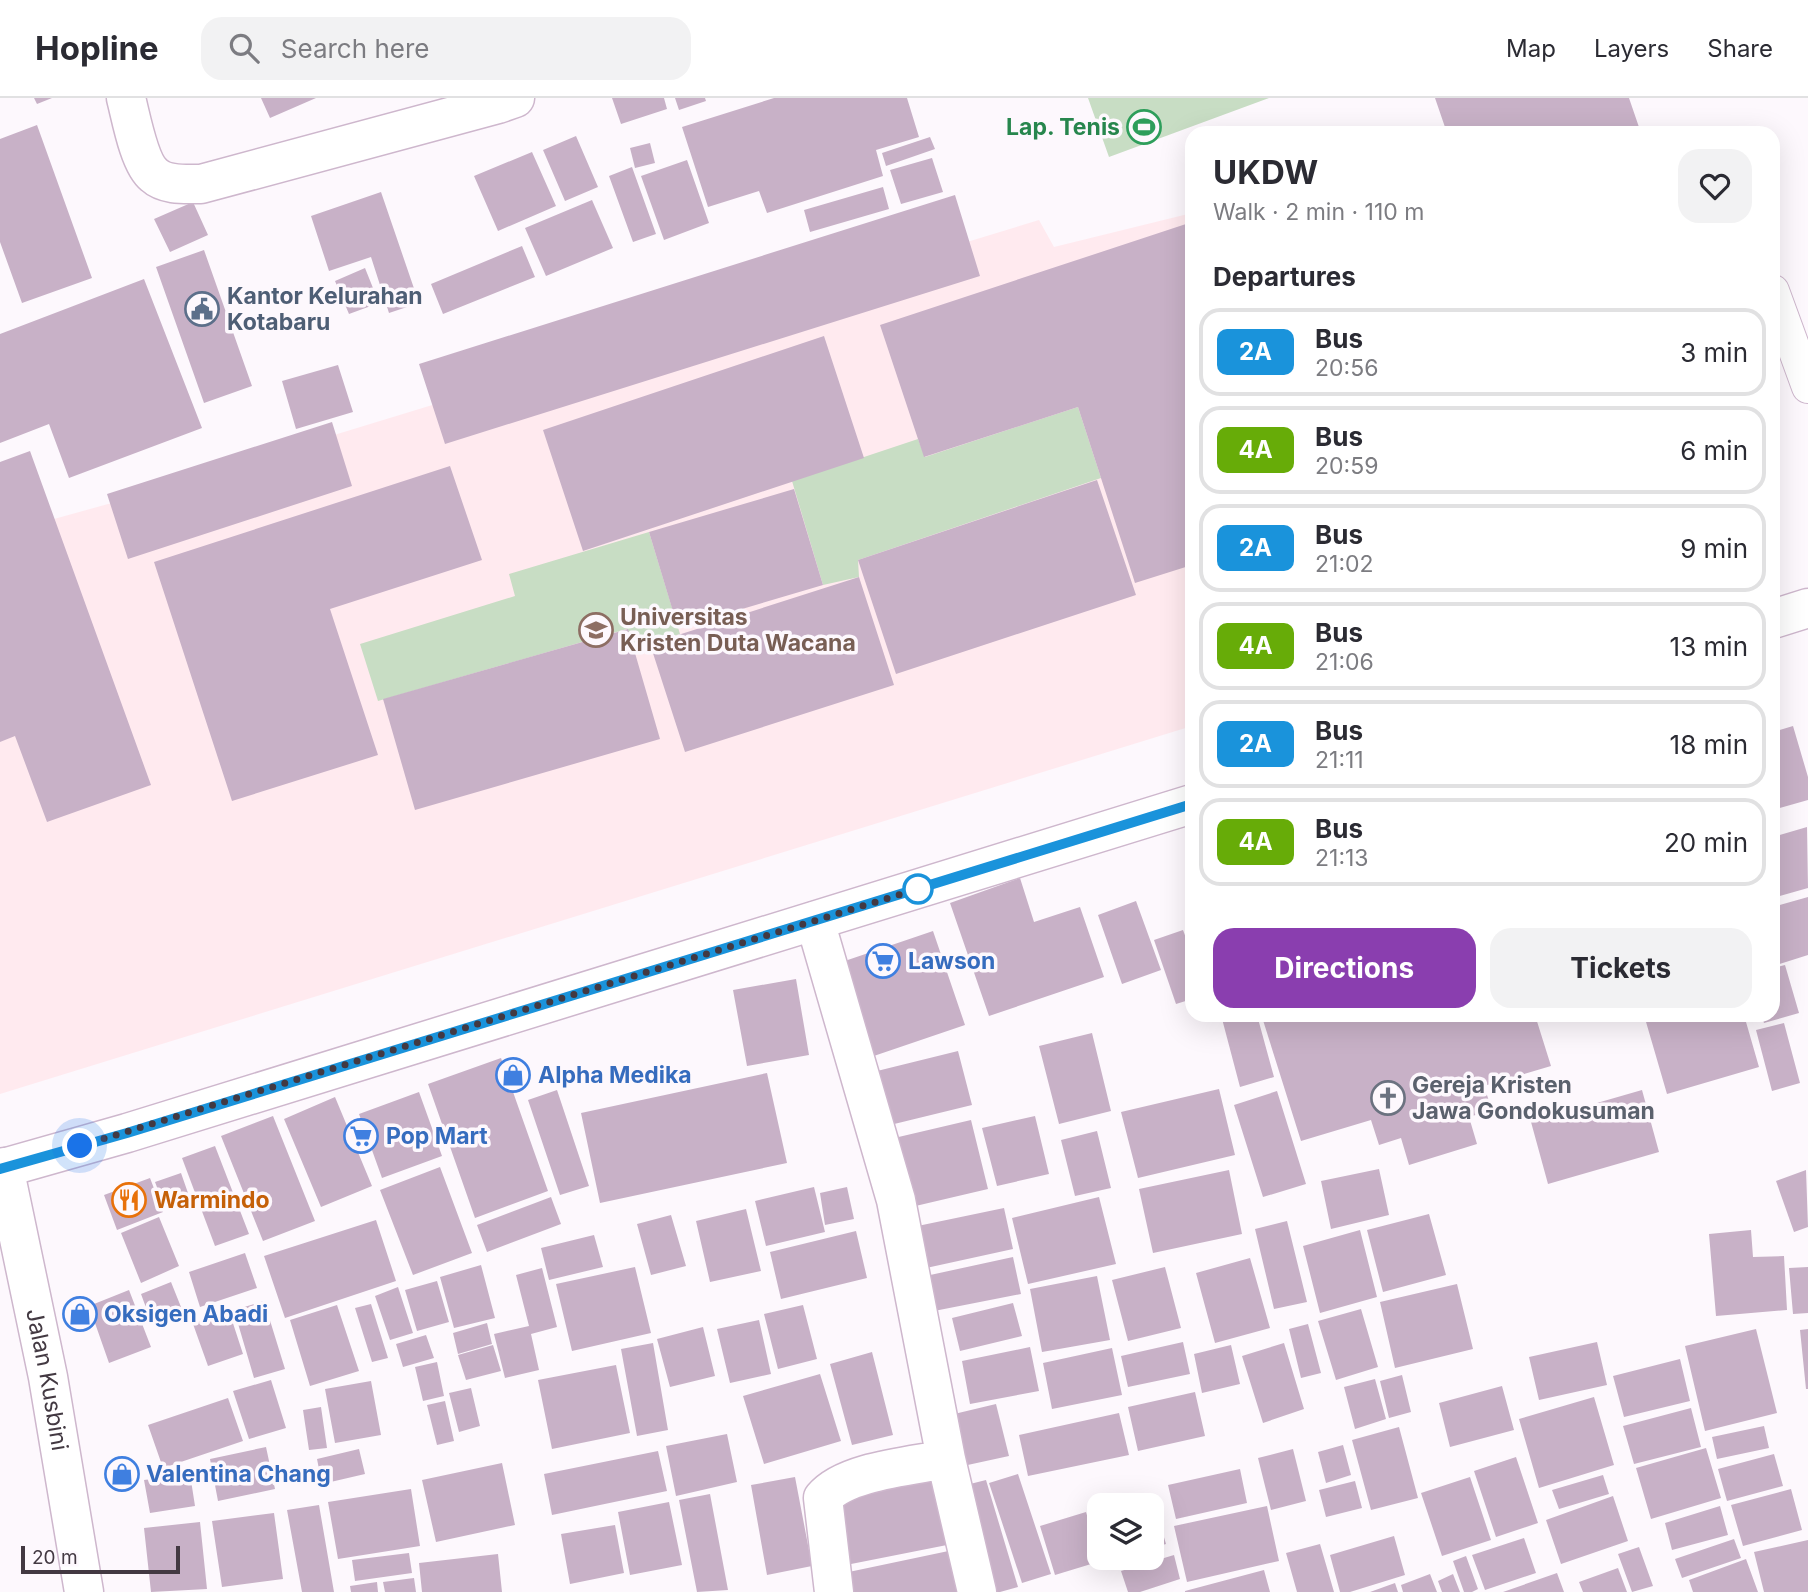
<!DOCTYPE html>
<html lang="en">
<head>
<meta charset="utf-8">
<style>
  body { margin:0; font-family:Inter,sans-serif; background:#f2f2f3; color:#2b2b33; height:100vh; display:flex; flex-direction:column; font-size:26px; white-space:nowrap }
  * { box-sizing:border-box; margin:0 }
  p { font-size:23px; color:#7c7c81 }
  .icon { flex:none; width:38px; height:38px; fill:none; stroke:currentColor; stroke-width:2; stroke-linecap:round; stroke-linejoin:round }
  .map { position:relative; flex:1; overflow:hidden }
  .panel { position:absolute; left:1185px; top:28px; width:595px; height:896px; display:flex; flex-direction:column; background:#fff; border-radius:21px; box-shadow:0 7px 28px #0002 }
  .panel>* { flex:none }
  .badge { padding:0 14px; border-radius:10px; font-size:24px; line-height:46px }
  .buttons { position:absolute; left:1087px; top:1395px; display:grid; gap:14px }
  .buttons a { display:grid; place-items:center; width:77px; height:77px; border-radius:14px; background:#fff; box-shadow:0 7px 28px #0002; font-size:35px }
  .scale { position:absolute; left:21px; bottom:18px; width:159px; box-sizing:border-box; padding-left:7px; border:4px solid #433942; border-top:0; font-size:19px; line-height:24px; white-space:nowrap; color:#433942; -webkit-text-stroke:5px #fdf8fd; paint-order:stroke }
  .you { position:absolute; width:35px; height:35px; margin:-18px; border:5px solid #fff; border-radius:50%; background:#1a73e8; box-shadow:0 0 0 10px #1a73e833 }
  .map>.badge { position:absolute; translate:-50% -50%; box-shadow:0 0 0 4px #fff }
  h2 { padding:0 28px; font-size:26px; line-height:63px }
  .round { display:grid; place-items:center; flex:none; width:74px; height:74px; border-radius:21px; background:#f2f2f3 }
  .overview { display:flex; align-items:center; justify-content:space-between; height:119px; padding:0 28px }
  h1 { font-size:33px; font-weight:700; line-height:52px }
  .button { display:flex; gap:14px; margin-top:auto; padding:14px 28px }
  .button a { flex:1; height:80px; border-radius:21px; background:#8a3eaf; color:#fff; font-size:28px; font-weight:700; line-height:80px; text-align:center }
  .button a+a { background:#f2f2f3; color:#2b2b33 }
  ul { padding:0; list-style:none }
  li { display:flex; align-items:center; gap:21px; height:88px; margin:0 14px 10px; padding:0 14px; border:4px solid #e1e1e2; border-radius:21px }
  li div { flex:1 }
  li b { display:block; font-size:26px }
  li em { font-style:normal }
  li .badge { min-width:77px; font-weight:700; text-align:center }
  header { display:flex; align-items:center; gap:42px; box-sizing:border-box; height:98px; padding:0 35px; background:#fff; border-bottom:2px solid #e1e1e2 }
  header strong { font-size:33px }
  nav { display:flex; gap:38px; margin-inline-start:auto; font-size:24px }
  .search { width:490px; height:63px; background:#f2f2f3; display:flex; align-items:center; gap:18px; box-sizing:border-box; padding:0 24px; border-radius:21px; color:#7c7c81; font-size:26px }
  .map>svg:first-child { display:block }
</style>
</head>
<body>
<header>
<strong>Hopline</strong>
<div class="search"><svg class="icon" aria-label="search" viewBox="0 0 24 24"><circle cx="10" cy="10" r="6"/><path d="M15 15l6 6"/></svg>Search here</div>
<nav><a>Map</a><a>Layers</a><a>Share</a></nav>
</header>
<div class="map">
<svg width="1808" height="1494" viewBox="0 0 1808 1494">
  <rect width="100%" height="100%" fill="#fdf8fd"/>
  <!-- education -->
  <path fill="#ffeaef" d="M1192,115V628L0,996V436L108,406L1039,122L1054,149Z"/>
  <!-- green -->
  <path fill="#c8ddc4" d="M1088,0H1269L1109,59Z
    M1078,309L1101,380L858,462L859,479L823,487L792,383L918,341L925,359Z
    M649,434L680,536L633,551L627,531L378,603L360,546L515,498L509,476Z"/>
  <!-- building -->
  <path fill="#c8b1c7" d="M34,0H52L37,6Z
    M261,0H316L270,20Z
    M612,0H664L667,11L621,26Z
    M675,0H705L706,3L679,12Z
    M774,0H907L919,39L876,52L883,78L767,115L759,93L708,109L682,29Z
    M1435,0H1629L1641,35H1447Z
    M37,27L92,180L22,205L0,144V41Z
    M576,38L598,89L565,103L543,52Z
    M930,39L935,51L886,68L882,55Z
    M650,45L655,65L635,70L630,50Z
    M532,54L556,108L498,133L474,78Z
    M932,60L943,94L901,106L890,72Z
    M687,62L709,125L664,142L641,78Z
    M632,69L656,136L633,144L609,78Z
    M883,89L889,111L810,134L804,112Z
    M381,94L419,205L389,215L371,159L329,173L311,118Z
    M955,97L980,178L445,346L419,266Z
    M592,102L613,150L546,178L525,130Z
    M193,104L208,137L170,154L154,121Z
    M1186,126L1192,144V467L1135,485L1078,309L924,359L880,227Z
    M522,148L535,179L443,216L431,186Z
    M204,152L252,288L204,305L156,169Z
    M365,170L379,205L349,216L335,183Z
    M144,181L202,330L69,380L49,326L0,345V236Z
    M824,238L864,360L583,453L543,332Z
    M338,267L353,314L296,331L282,283Z
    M332,324L352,388L128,461L107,396Z
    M30,353L151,687L47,724L15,638L0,644V364Z
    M450,368L482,462L330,511L378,657L232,703L154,464Z
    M1097,382L1136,497L896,576L858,462Z
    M794,391L823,487L678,530L649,434Z
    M859,479L894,587L685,654L650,546Z
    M628,531L660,641L415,712L383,601Z
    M1793,628L1808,679V702L1776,711L1773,699V634Z
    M1807,729L1808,790L1773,800V739Z
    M1020,780L1034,824L1080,809L1104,879L989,918L950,805Z
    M1808,799V857L1773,868V809Z
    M1136,803L1161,872L1122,886L1098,817Z
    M1183,832L1192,856V901L1176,906L1154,842Z
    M933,833L965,927L865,961L833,867Z
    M1785,867L1799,915L1764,925L1761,917H1773V870Z
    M796,881L809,957L747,968L733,892Z
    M1221,917H1257L1274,979L1240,989Z
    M1267,917H1535L1551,968L1484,988L1492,1012L1469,1019L1477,1046L1409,1067L1401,1040L1379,1047L1371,1022L1301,1043L1262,919Z
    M1644,917H1744L1759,969L1667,996Z
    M1784,925L1800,985L1772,993L1756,932Z
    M1092,935L1111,1013L1059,1026L1039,948Z
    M958,953L972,1007L886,1028L873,974Z
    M501,960L548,1093L475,1120L428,986Z
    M767,975L787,1065L600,1105L581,1015Z
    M1219,991L1235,1057L1138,1080L1121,1014Z
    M557,992L589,1088L560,1097L528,1002Z
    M1642,992L1659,1054L1548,1086L1531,1024Z
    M1277,993L1306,1086L1263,1099L1234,1007Z
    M419,994L442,1058L382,1080L359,1016Z
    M335,999L372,1088L321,1109L284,1021Z
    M273,1018L315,1123L263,1143L221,1038Z
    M1035,1018L1049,1076L997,1088L982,1030Z
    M971,1022L988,1091L907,1110L890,1041Z
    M1097,1033L1111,1090L1075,1098L1061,1042Z
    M215,1048L249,1136L215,1148L182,1060Z
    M440,1069L472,1155L413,1177L380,1092Z
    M1379,1071L1389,1117L1331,1131L1321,1083Z
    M1229,1072L1242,1136L1153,1155L1139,1091Z
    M1806,1072L1808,1129L1794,1134L1776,1083Z
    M181,1075L188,1095L163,1105L155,1084Z
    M150,1080L163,1114L117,1132L104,1097Z
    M814,1089L825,1134L766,1148L755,1103Z
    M847,1089L854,1121L825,1127L820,1095Z
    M551,1099L561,1126L487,1154L477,1127Z
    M1099,1099L1116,1166L1028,1186L1012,1120Z
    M1004,1110L1013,1151L917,1172L908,1130Z
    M746,1111L761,1173L710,1184L696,1123Z
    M1429,1116L1446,1177L1383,1194L1367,1132Z
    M671,1117L686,1168L651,1177L637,1126Z
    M159,1119L179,1168L141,1185L121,1135Z
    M376,1122L396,1183L285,1220L264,1158Z
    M1287,1123L1307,1204L1274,1211L1255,1131Z
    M1360,1132L1377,1199L1320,1215L1303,1148Z
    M1751,1132L1753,1159L1784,1158L1787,1212L1716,1218L1709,1136Z
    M856,1133L867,1180L781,1201L770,1154Z
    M594,1137L603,1169L549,1182L541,1150Z
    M245,1155L257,1190L200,1209L189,1174Z
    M1013,1159L1021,1196L929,1214L921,1179Z
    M1250,1160L1270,1230L1215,1245L1196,1175Z
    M481,1167L495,1220L454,1230L440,1179Z
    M635,1169L651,1235L572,1253L556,1186Z
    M1165,1169L1181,1230L1128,1243L1112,1182Z
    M1808,1169V1215L1793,1216L1789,1170Z
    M542,1170L557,1229L531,1236L539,1272L505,1280L494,1236L529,1228L516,1177Z
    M1097,1178L1110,1242L1042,1254L1030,1191Z
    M437,1183L449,1224L417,1233L405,1192Z
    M171,1184L183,1214L152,1226L141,1196Z
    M1457,1186L1473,1251L1395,1270L1380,1204Z
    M398,1189L413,1235L390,1242L375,1198Z
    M129,1192L151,1249L109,1265L89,1208Z
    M264,1203L285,1271L254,1280L234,1212Z
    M1013,1205L1022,1238L960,1253L952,1220Z
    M371,1206L388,1260L372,1264L355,1210Z
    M337,1207L359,1273L310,1288L290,1222Z
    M803,1207L817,1261L778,1271L764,1216Z
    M1361,1211L1378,1269L1336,1282L1318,1223Z
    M229,1213L243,1256L208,1268L193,1226Z
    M759,1222L771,1276L730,1285L717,1231Z
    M487,1225L492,1246L458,1256L453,1235Z
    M1308,1226L1321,1275L1301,1280L1289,1231Z
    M703,1229L715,1278L670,1289L657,1241Z
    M1756,1231L1777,1315L1705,1333L1685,1248Z
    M1808,1231V1291H1806L1800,1232Z
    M426,1237L434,1260L403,1269L396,1246Z
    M1183,1244L1190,1276L1128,1289L1121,1258Z
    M1597,1244L1607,1287L1539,1302L1529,1259Z
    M653,1245L668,1332L637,1338L621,1251Z
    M1284,1245L1304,1311L1263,1325L1242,1258Z
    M493,1247L501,1273L466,1282L458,1257Z
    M1231,1247L1240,1286L1202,1295L1194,1256Z
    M1030,1249L1039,1293L970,1306L962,1263Z
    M1112,1250L1122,1297L1052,1311L1043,1265Z
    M872,1254L893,1337L852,1347L830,1266Z
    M1680,1261L1690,1303L1624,1319L1613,1278Z
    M437,1264L444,1298L423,1303L415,1269Z
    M616,1267L630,1335L552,1351L538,1282Z
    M820,1276L841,1343L764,1366L743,1298Z
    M1402,1277L1411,1314L1389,1320L1380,1283Z
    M1375,1281L1386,1321L1355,1331L1344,1289Z
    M271,1282L286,1330L249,1341L233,1293Z
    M371,1283L381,1337L335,1345L325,1291Z
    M1502,1288L1514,1332L1450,1349L1439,1305Z
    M471,1290L480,1328L459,1334L449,1295Z
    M1195,1294L1205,1338L1138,1353L1128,1309Z
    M1594,1299L1614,1367L1539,1390L1519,1321Z
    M228,1300L243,1343L163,1370L148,1327Z
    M445,1303L454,1343L437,1347L427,1307Z
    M996,1306L1009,1358L963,1368L950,1317Z
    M321,1309L327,1350L309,1352L303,1312Z
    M1691,1310L1701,1349L1634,1366L1623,1328Z
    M1119,1315L1129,1357L1028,1378L1019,1337Z
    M1764,1328L1769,1350L1717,1361L1712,1339Z
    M1399,1329L1418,1400L1371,1412L1352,1342Z
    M727,1336L737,1384L676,1398L666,1348Z
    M1343,1347L1351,1377L1326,1385L1318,1354Z
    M266,1349L275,1391L218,1403L210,1361Z
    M1706,1350L1721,1400L1651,1421L1636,1370Z
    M359,1351L365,1376L322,1386L317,1361Z
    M1293,1351L1306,1403L1271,1412L1258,1360Z
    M658,1353L667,1393L552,1417L544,1376Z
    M1774,1356L1783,1388L1727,1403L1718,1371Z
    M1516,1359L1538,1425L1496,1439L1474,1373Z
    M502,1365L515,1427L436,1444L422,1382Z
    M1240,1371L1247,1405L1176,1421L1168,1387Z
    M190,1376L195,1408L150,1415L144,1382Z
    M1018,1376L1051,1476L1022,1485L989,1385Z
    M1603,1377L1609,1396L1559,1411L1552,1392Z
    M933,1378L947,1447L846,1467L832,1399Z
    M795,1379L812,1468L767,1477L751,1387Z
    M1470,1379L1491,1442L1442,1458L1421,1395Z
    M986,1382L1018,1489L1000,1494H989L958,1389Z
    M1355,1383L1362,1410L1326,1419L1319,1392Z
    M411,1391L420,1448L338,1461L328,1404Z
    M1791,1391L1802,1432L1743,1448L1731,1407Z
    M710,1396L728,1492L697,1494L679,1402Z
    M1152,1398L1166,1446L1152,1450V1407L1126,1406Z
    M1613,1398L1628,1443L1561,1466L1546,1422Z
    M669,1404L682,1467L630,1477L618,1414Z
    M319,1407L334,1494H302L287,1412Z
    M1267,1408L1279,1463L1187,1484L1174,1428Z
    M1720,1408L1728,1437L1672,1452L1665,1425Z
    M1086,1414L1101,1463L1055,1477L1040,1428Z
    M274,1415L283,1481L222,1489L212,1423Z
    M200,1424L207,1491L151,1494L144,1430Z
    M615,1427L624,1475L570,1486L561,1436Z
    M1394,1438L1405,1477L1350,1494H1340L1330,1457Z
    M1524,1440L1536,1475L1485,1492L1472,1457Z
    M1734,1441L1741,1460L1682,1480L1675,1461Z
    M1808,1442V1494H1764L1754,1454Z
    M1320,1446L1334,1494H1297L1286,1455Z
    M1639,1449L1653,1488L1632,1494L1618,1456Z
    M958,1451L968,1494H848L844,1475Z
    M409,1455L412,1475L355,1483L352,1462Z
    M498,1456L502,1494H422L419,1465Z
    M1174,1457L1180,1481L1140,1494H1128L1121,1473Z
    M1466,1458L1478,1491L1472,1494H1464L1453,1463Z
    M1746,1461L1758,1494H1693L1689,1482Z
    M1618,1470L1627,1494H1583L1579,1484Z
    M1264,1472L1270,1494H1185V1493Z
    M1557,1475L1564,1494H1503Z
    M1430,1476L1437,1494H1403L1401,1487Z
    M1453,1476L1460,1494H1442L1438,1483Z
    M414,1480L416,1494H385L383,1484Z
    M377,1484L378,1494H351L350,1488Z
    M1395,1485L1398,1494H1370Z"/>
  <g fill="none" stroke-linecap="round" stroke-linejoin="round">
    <!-- service casing -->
    <g stroke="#ceb7cd" stroke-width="34">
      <path id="service" d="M1773,193L1808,289"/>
    </g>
    <!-- minor casing -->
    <g stroke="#ceb7cd" stroke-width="41">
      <path id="minor" d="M126,0C131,19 139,65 154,77C166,88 186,86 201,86L498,6L515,0
        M815,823L896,1102L946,1361C912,1368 845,1373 823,1400L834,1494
        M946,1361L977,1494"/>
    </g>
    <!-- secondary casing -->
    <g stroke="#ceb7cd" stroke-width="41">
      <g id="secondary">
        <path d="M1773,521L1808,510"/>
        <path id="s1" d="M4,1069L48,1279L84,1494"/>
        <path d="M0,1071L127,1035L1192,706"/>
      </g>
    </g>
    <!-- service -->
    <use href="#service" stroke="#fff" stroke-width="32"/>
    <!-- minor -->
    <use href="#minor" stroke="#fff" stroke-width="38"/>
    <!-- secondary -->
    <use href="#secondary" stroke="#fff" stroke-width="38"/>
  </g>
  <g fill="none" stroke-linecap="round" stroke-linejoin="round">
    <!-- line casing -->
    <g stroke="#fff" stroke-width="16">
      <path id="line" d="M0,1071L127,1035L1192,706"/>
    </g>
    <!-- line -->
    <use href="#line" stroke="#1a93db" stroke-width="10"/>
    <!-- walk -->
    <path stroke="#433942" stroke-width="7" stroke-dasharray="0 12.6" d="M80,1048L918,791"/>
  </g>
  <!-- icons -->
  <defs>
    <g id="stadium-ring" transform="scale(1.75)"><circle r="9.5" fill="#fdf8fd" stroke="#2e9e5b" stroke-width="1.5"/><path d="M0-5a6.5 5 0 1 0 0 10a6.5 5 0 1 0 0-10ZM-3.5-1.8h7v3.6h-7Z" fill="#2e9e5b"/></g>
    <g id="civic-ring" transform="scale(1.75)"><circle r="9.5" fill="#fdf8fd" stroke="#5c6f8a" stroke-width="1.5"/><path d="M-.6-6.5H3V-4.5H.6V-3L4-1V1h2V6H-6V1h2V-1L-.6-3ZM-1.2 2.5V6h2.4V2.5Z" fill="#5c6f8a"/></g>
    <g id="university-ring" transform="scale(1.75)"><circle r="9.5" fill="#fdf8fd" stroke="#8d6e63" stroke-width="1.5"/><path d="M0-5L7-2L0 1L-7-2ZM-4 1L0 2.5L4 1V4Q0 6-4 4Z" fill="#8d6e63"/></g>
    <g id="supermarket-ring" transform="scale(1.75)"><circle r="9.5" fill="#fdf8fd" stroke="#3f7fe0" stroke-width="1.5"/><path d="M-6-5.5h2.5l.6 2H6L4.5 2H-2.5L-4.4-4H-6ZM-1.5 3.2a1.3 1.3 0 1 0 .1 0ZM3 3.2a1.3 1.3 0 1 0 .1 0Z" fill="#3f7fe0"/></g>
    <g id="shop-ring" transform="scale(1.75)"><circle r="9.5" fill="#fdf8fd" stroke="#3f7fe0" stroke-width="1.5"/><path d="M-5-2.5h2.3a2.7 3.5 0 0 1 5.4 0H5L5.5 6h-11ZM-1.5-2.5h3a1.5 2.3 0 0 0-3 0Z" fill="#3f7fe0"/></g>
    <g id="church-ring" transform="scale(1.75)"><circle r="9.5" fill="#fdf8fd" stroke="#6b7280" stroke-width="1.5"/><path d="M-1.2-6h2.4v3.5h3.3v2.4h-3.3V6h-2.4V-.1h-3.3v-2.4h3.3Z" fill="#6b7280"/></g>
    <g id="restaurant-ring" transform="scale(1.75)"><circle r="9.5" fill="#fdf8fd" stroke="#e8710a" stroke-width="1.5"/><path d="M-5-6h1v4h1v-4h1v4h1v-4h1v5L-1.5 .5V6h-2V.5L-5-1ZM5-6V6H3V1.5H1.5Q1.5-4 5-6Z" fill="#e8710a"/></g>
  </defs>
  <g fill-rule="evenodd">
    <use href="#stadium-ring" x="1144" y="29"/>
    <use href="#civic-ring" x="202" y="211"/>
    <use href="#university-ring" x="596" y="532"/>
    <use href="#supermarket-ring" x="883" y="863"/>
    <use href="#shop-ring" x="513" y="977"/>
    <use href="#church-ring" x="1388" y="1000"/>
    <use href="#supermarket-ring" x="361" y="1038"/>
    <use href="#restaurant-ring" x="129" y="1102"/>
    <use href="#shop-ring" x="80" y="1216"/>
    <use href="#shop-ring" x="122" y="1376"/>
  </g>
  <!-- markers -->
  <circle fill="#fff" stroke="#1a93db" stroke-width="3.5" cx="918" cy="791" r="14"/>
  <g text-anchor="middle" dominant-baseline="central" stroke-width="7" stroke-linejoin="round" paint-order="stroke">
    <!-- leisure labels -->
    <g font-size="23" font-weight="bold" fill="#27864d" stroke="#fdf8fd" text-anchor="end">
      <text x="1120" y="29">Lap. Tenis</text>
    </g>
    <!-- service labels -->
    <g font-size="23" font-weight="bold" fill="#4e5e75" stroke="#fdf8fd" text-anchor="start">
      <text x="227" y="198">Kantor Kelurahan<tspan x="227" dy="26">Kotabaru</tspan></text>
    </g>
    <!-- education labels -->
    <g font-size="23" font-weight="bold" fill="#785e54" stroke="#fdf8fd" text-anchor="start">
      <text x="620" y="519">Universitas<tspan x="620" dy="26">Kristen Duta Wacana</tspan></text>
    </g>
    <!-- shop labels -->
    <g font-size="23" font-weight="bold" fill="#366cbe" stroke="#fdf8fd" text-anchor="start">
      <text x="908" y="863">Lawson</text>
      <text x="538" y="977">Alpha Medika</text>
      <text x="386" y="1038">Pop Mart</text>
      <text x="104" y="1216">Oksigen Abadi</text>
      <text x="146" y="1376">Valentina Chang</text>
    </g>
    <!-- worship labels -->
    <g font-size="23" font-weight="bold" fill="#5b616d" stroke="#fdf8fd" text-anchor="start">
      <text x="1412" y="987">Gereja Kristen<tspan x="1412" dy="26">Jawa Gondokusuman</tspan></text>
    </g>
    <!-- food labels -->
    <g font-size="23" font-weight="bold" fill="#c56008" stroke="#fdf8fd" text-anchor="start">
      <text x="154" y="1102">Warmindo</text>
    </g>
    <!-- street labels -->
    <g font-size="23" fill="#433942" stroke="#fdf8fd">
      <text stroke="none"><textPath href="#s1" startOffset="217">Jalan Kusbini</textPath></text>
    </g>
  </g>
</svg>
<div class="buttons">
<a><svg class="icon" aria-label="layers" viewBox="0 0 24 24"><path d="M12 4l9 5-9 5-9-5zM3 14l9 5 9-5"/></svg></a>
</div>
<div class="scale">20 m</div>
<div class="you" style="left:80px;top:1048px"></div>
<section class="panel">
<div class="overview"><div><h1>UKDW</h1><p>Walk · 2 min · 110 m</p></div><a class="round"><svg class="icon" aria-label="heart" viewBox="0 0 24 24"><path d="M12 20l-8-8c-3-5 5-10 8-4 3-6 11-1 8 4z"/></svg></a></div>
<h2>Departures</h2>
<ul>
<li><span class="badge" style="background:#1a93db;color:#fff">2A</span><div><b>Bus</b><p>20:56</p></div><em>3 min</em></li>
<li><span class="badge" style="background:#67ac08;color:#fff">4A</span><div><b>Bus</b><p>20:59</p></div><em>6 min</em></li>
<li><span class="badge" style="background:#1a93db;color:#fff">2A</span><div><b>Bus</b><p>21:02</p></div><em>9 min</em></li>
<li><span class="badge" style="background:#67ac08;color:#fff">4A</span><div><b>Bus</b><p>21:06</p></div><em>13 min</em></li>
<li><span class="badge" style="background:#1a93db;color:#fff">2A</span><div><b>Bus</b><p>21:11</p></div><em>18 min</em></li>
<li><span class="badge" style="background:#67ac08;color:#fff">4A</span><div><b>Bus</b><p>21:13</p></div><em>20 min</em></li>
</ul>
<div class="button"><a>Directions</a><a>Tickets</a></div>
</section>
</div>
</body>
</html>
